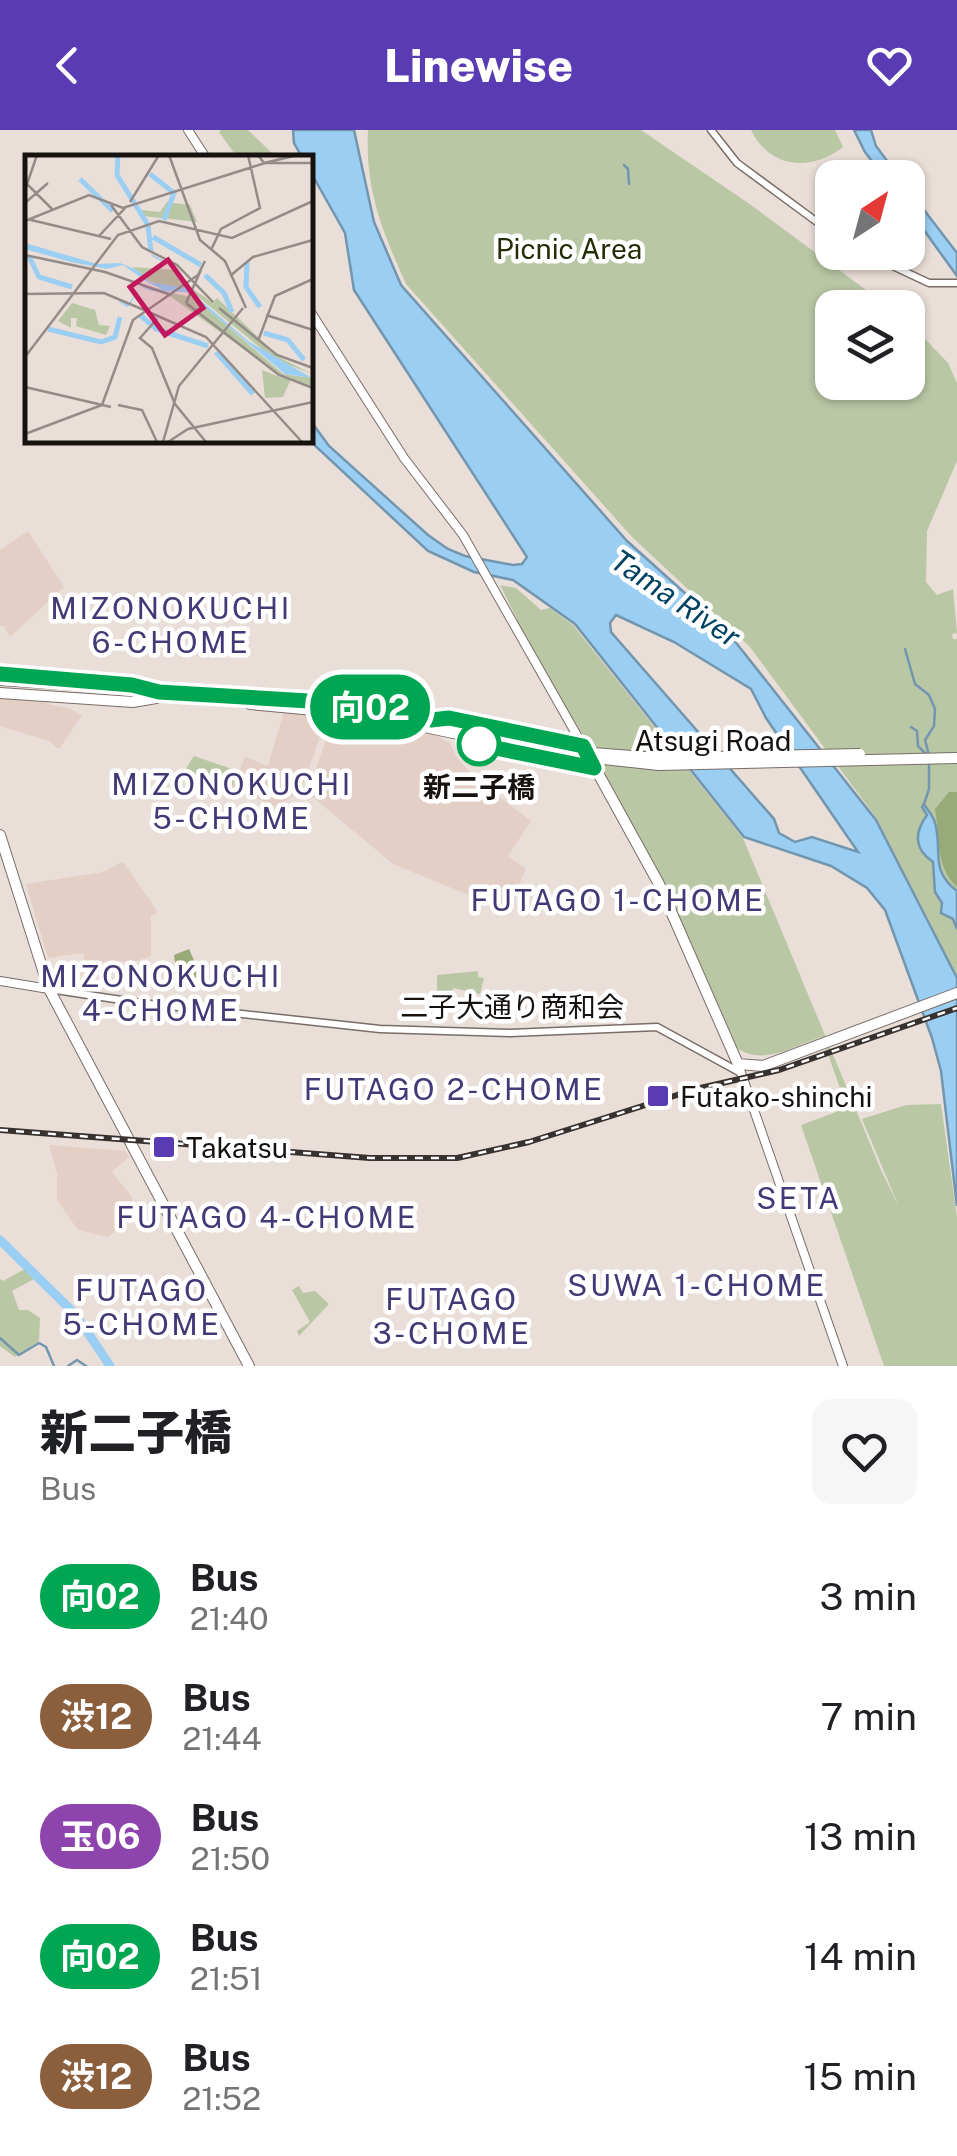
<!DOCTYPE html>
<html lang="en">
<head>
<meta charset="utf-8">
<style>
  body { margin:0; font-family:"Public Sans","Noto Sans JP",sans-serif; background:#f6f6f6; color:#202124; height:100vh; display:flex; flex-direction:column; font-size:38px; white-space:nowrap }
  * { box-sizing:border-box; margin:0 }
  p { font-size:32px; color:#757577 }
  .icon { flex:none; width:55px; height:55px; fill:none; stroke:currentColor; stroke-width:2; stroke-linecap:round; stroke-linejoin:round }
  .map { position:relative; height:1236px; overflow:hidden }
  .drawer { display:flex; flex-direction:column; background:#fff; flex:1 }
  .drawer>* { flex:none }
  .badge { padding:0 20px; border-radius:32px; font-size:35px; line-height:65px }
  .needle { width:65px; rotate:36deg }
  .buttons { position:absolute; left:815px; top:30px; display:grid; gap:20px }
  .buttons a { display:grid; place-items:center; width:110px; height:110px; border-radius:20px; background:#fff; box-shadow:0 2px 8px #0004; font-size:50px }
  .map>.badge { position:absolute; translate:-50% -50%; box-shadow:0 0 0 5px #fff }
  .round { display:grid; place-items:center; flex:none; width:105px; height:105px; border-radius:20px; background:#f6f6f6 }
  .overview { display:flex; align-items:center; justify-content:space-between; height:170px; padding:0 40px }
  h1 { font-size:48px; font-weight:800; line-height:75px }
  ul { padding:0; list-style:none }
  li { display:flex; align-items:center; gap:30px; height:120px; padding:0 40px }
  li div { flex:1 }
  li b { display:block; font-size:38px }
  li em { font-style:normal }
  li .badge { min-width:110px; font-weight:700; text-align:center }
  header { display:flex; justify-content:space-between; align-items:center; height:130px; padding:0 40px; background:#593cb4; color:#fff; font-size:45px; font-weight:800 }
  .map>svg:first-child { display:block }
</style>
</head>
<body>
<header><svg class="icon" aria-label="back" viewBox="0 0 24 24"><path d="M15 5l-7 7 7 7"/></svg>Linewise<svg class="icon" aria-label="heart" viewBox="0 0 24 24"><path d="M12 20l-8-8c-3-5 5-10 8-4 3-6 11-1 8 4z"/></svg></header>
<div class="map">
<svg width="957" height="1236" viewBox="0 0 957 1236">
  <rect width="100%" height="100%" fill="#eaded8"/>
  <!-- built -->
  <path fill="#e3cfc6" d="M28,401L64,457L10,507L4,496H0V420Z
    M0,568L47,571V574L68,578L82,585L60,618H57L49,611L0,596Z
    M284,581L328,585L301,660L277,677L232,658L245,627L268,636Z
    M334,586L425,600L450,613L457,628L475,648L531,691L508,726L526,739L508,781L393,734L308,663Z
    M123,732L158,782L151,786V826L137,831L85,832L83,823L48,828L26,754L103,742Z
    M49,1015L125,1021L129,1027L112,1042L132,1067V1085L108,1107L78,1100L57,1070V1043Z"/>
  <!-- green -->
  <path fill="#bac7a5" d="M221,0H248L276,27H237L219,2Z
    M368,0H641L751,75L889,177L832,178V252H908V191L948,233L957,253V331L927,401L926,452L937,465L953,459L957,503L952,504L953,509H957V846L877,689L750,517L632,407L406,154C382,100 365,60 368,0Z
    M751,0H835L843,17C811,42 770,39 751,0Z
    M500,455L516,458L541,480L550,478L573,495L743,708L881,1040L899,1077L862,989L906,975L941,974L957,1087V1236H884L801,995L847,978L822,907C794,915 767,936 738,919L666,757L639,707L582,603L512,490L517,489Z
    M194,626L238,641L232,657L183,643Z
    M478,841V847L484,848L480,864L453,858L451,873H437V845Z
    M25,1139L34,1149L12,1161L19,1180H28L40,1188L39,1211L15,1227L0,1216V1149L3,1151Z
    M299,1156L303,1163L315,1161L329,1174L299,1206L297,1201L310,1192L292,1160Z"/>
  <!-- forest -->
  <path fill="#98aa77" d="M949,662H957V757C935,736 940,708 935,679Z
    M189,819L196,835V852L180,853L177,849L174,825Z"/>
  <!-- water -->
  <path fill="#9bcef3" stroke="#7396af" stroke-width="2.5" fill-rule="evenodd" d="M293,0H354L374,92L401,155L627,411L726,500L876,690L957,848V1076L941,941L932,908L885,780L867,758L831,736L744,707L575,494L513,450L474,442L428,421L309,310L310,290L329,316L428,405L448,419L465,426L513,435L522,434L527,427L354,160L345,103L310,41V28L302,27L294,13ZM616,485L674,512L751,559L766,588L858,722L812,707L795,712L779,703L774,689L611,502L610,493Z
    M854,0H871L876,16L899,47H884L865,22Z
    M908,59L957,123V146L908,78Z
    M924,674C926,679 933,684 935,693C943,720 929,740 957,761V799L953,789L941,783L942,773L935,762L933,732C914,719 914,703 927,685L922,677Z"/>
  <g fill="none" stroke-linecap="round" stroke-linejoin="round">
    <!-- stream -->
    <path stroke="#7396af" stroke-width="2.5" d="M624,35L628,39L629,54
      M905,519L915,554L929,565L935,579L934,596L925,610L929,625
      M911,597L917,601L918,616L925,623
      M924,674L929,659V633
      M0,1208L19,1225L39,1213L46,1217L54,1236
      M68,1236L77,1230L86,1236"/>
    <!-- river -->
    <path stroke="#9bcef3" stroke-width="9" d="M0,1110L76,1185L110,1236"/>
    <!-- secondary casing -->
    <g stroke="#786d68" stroke-width="9">
      <path id="secondary" d="M711,0L737,33L832,103
        M863,122L929,153H957
        M49,859L141,873L380,899L510,903L657,897L741,943"/>
    </g>
    <!-- primary casing -->
    <g stroke="#786d68" stroke-width="10">
      <path id="primary" d="M188,0L206,28
        M310,181L404,328L463,405L583,616
        M0,851L49,859
        M738,934L843,1236"/>
    </g>
    <!-- highway casing -->
    <g stroke="#786d68" stroke-width="12">
      <path id="highway" d="M0,550L343,573L436,591
        M0,563L133,572L156,568
        M250,574L368,585L472,607
        M431,590L449,588L583,616L659,754L738,934
        M463,611L594,637
        M0,705L49,859L249,1236
        M738,934L763,936L957,863"/>
    </g>
    <!-- secondary -->
    <use href="#secondary" stroke="#fff" stroke-width="6"/>
    <!-- primary -->
    <use href="#primary" stroke="#fff" stroke-width="8"/>
    <!-- highway -->
    <use href="#highway" stroke="#fff" stroke-width="10"/>
    <!-- rail casing -->
    <g stroke="#37322f" stroke-width="6">
      <path id="rail" d="M0,1000L370,1028H457L529,1012L696,959L779,940L957,878"/>
    </g>
    <!-- rail -->
    <use href="#rail" stroke="#fff" stroke-width="2.5" stroke-dasharray="8" stroke-linecap="butt"/>
    <!-- highway-bridge casing -->
    <g stroke="#786d68" stroke-width="12" stroke-linecap="butt">
      <path id="highway-bridge" d="M472,607L557,624L659,635L957,628
        M534,612L576,620
        M593,623L657,628L860,624"/>
    </g>
    <!-- highway-bridge -->
    <use href="#highway-bridge" stroke="#fff" stroke-width="10"/>
  </g>
  <g fill="none" stroke-linecap="round" stroke-linejoin="round">
    <!-- line casing -->
    <g stroke="#fff" stroke-width="22">
      <path id="line" d="M0,544L132,555L159,562L343,573L431,590L449,588L583,616L594,638L466,612"/>
    </g>
    <!-- line -->
    <use href="#line" stroke="#00a651" stroke-width="15"/>
  </g>
  <!-- markers -->
  <circle fill="#fff" stroke="#00a651" stroke-width="5" cx="479" cy="614" r="20"/>
  <g fill="#593cb4" stroke="#fff" stroke-width="4">
    <rect x="646" y="954" width="24" height="24" rx="5"/>
    <rect x="152" y="1005" width="24" height="24" rx="5"/>
  </g>
  <g text-anchor="middle" dominant-baseline="central" stroke-width="9" stroke-linejoin="round" paint-order="stroke">
    <!-- park labels -->
    <g font-size="28" fill="#232e06" stroke="#fff">
      <text x="569" y="118">Picnic Area</text>
    </g>
    <!-- street labels -->
    <g font-size="28" fill="#161210" stroke="#fff">
      <text x="713" y="610">Atsugi Road</text>
      <text x="512" y="876">二子大通り商和会</text>
    </g>
    <!-- stop labels -->
    <g font-size="28" font-weight="bold" fill="#161210" stroke="#fff">
      <text x="479" y="656">新二子橋</text>
    </g>
    <!-- poi labels -->
    <g font-size="28" fill="#161210" stroke="#fff" text-anchor="start">
      <text x="680" y="966">Futako-shinchi</text>
      <text x="186" y="1017">Takatsu</text>
    </g>
    <!-- water labels -->
    <g font-size="30" font-style="italic" fill="#004264" stroke="#fff">
      <text transform="translate(676 468) rotate(34)">Tama River</text>
    </g>
    <!-- neighbourhood labels -->
    <g font-size="30" letter-spacing="2.5" fill="#433976" stroke="#fff">
      <text x="171" y="478">MIZONOKUCHI<tspan x="171" dy="34">6-CHOME</tspan></text>
      <text x="232" y="654">MIZONOKUCHI<tspan x="232" dy="34">5-CHOME</tspan></text>
      <text x="618" y="770">FUTAGO 1-CHOME</text>
      <text x="161" y="846">MIZONOKUCHI<tspan x="161" dy="34">4-CHOME</tspan></text>
      <text x="454" y="959">FUTAGO 2-CHOME</text>
      <text x="799" y="1068">SETA</text>
      <text x="267" y="1087">FUTAGO 4-CHOME</text>
      <text x="697" y="1155">SUWA 1-CHOME</text>
      <text x="142" y="1160">FUTAGO<tspan x="142" dy="34">5-CHOME</tspan></text>
      <text x="452" y="1169">FUTAGO<tspan x="452" dy="34">3-CHOME</tspan></text>
    </g>
  </g>
  <!-- overview -->
  <g transform="translate(25 25)">
    <rect width="288" height="288" fill="#eaded8"/>
    <path d="M142,47L165,50L172,67L118,61L116,55L135,57ZM107,112L151,115L169,135L187,147L192,143L254,202L287,219L249,204L171,140L126,127ZM138,136L170,143L258,219L287,223V231L266,224L258,242L240,243L237,215L260,224ZM47,148L70,155L74,170L85,171L81,180L51,171L52,163H46V173L33,166Z" fill="#bac7a5"/>
    <path d="M0,88L72,109L95,108L114,116L125,127L166,134L155,121L151,113L140,108L128,102L126,99L150,112L173,143L223,186L287,223L260,219L162,137L127,136L116,132L104,151L102,152L93,146L103,149L116,132L137,134L124,128L98,110L82,114L46,107L0,94Z" fill="#9bcef3"/>
    <path fill="none" stroke="#9bcef3" stroke-width="5" d="M93,0L92,20L123,70L126,97M125,19L149,38L139,65M55,24L88,56M128,82L176,110M4,101L14,122L47,132M222,107L221,132L235,152M180,120L199,138L207,157M115,160L131,174L183,191M23,174L76,187L90,182L95,162M239,178L263,185L279,205M191,197L228,239"/>
    <path fill="none" stroke="#958c88" stroke-width="2.5" d="M144,0L175,85L187,95M233,0L239,8L273,0M238,8H288M0,27L27,54M0,35L12,0M105,47L134,0M0,48L23,28M86,50L117,92L152,110L188,147M6,65L86,84M0,66L64,40L98,53L240,8M74,81L101,52M186,95L196,74L235,53L223,0M187,95L200,106L221,153M0,100L80,117L146,140M205,121L228,102L288,85M0,139L79,138L119,155M161,148L254,220L288,233M161,148L176,115M194,153L252,200L288,213M119,155L181,182L277,287M241,160L288,175M132,164L115,183L127,193L150,249L181,287M233,186L250,141L288,124M0,202L93,80L134,66L207,83L288,46M0,232L86,252M93,250L117,255L132,287M0,279L77,250L108,165L173,120L180,106M138,287L154,231L218,153M143,287L163,274L288,247"/>
    <path fill="#c2185b" fill-opacity="0.15" stroke="#c2185b" stroke-width="5" d="M143,105L178,153L140,180L105,132Z"/>
    <rect width="288" height="288" fill="none" stroke="#161210" stroke-width="5"/>
  </g>
</svg>
<div class="buttons">
<a><svg class="needle" viewBox="-14 -14 28 28"><path d="M0-13l5 13h-10z" fill="#e53935"/><path d="M0 13l5-13h-10z" fill="#757577"/></svg></a>
<a><svg class="icon" aria-label="layers" viewBox="0 0 24 24"><path d="M12 4l9 5-9 5-9-5zM3 14l9 5 9-5"/></svg></a>
</div>
<b class="badge" style="left:370px;top:577px;background:#00a651;color:#fff">向02</b>
</div>
<section class="drawer">
<div class="overview"><div><h1>新二子橋</h1><p>Bus</p></div><a class="round"><svg class="icon" aria-label="heart" viewBox="0 0 24 24"><path d="M12 20l-8-8c-3-5 5-10 8-4 3-6 11-1 8 4z"/></svg></a></div>
<ul>
<li><span class="badge" style="background:#00a651;color:#fff">向02</span><div><b>Bus</b><p>21:40</p></div><em>3 min</em></li>
<li><span class="badge" style="background:#8b5e3c;color:#fff">渋12</span><div><b>Bus</b><p>21:44</p></div><em>7 min</em></li>
<li><span class="badge" style="background:#8e44ad;color:#fff">玉06</span><div><b>Bus</b><p>21:50</p></div><em>13 min</em></li>
<li><span class="badge" style="background:#00a651;color:#fff">向02</span><div><b>Bus</b><p>21:51</p></div><em>14 min</em></li>
<li><span class="badge" style="background:#8b5e3c;color:#fff">渋12</span><div><b>Bus</b><p>21:52</p></div><em>15 min</em></li>
</ul>
</section>
</body>
</html>
